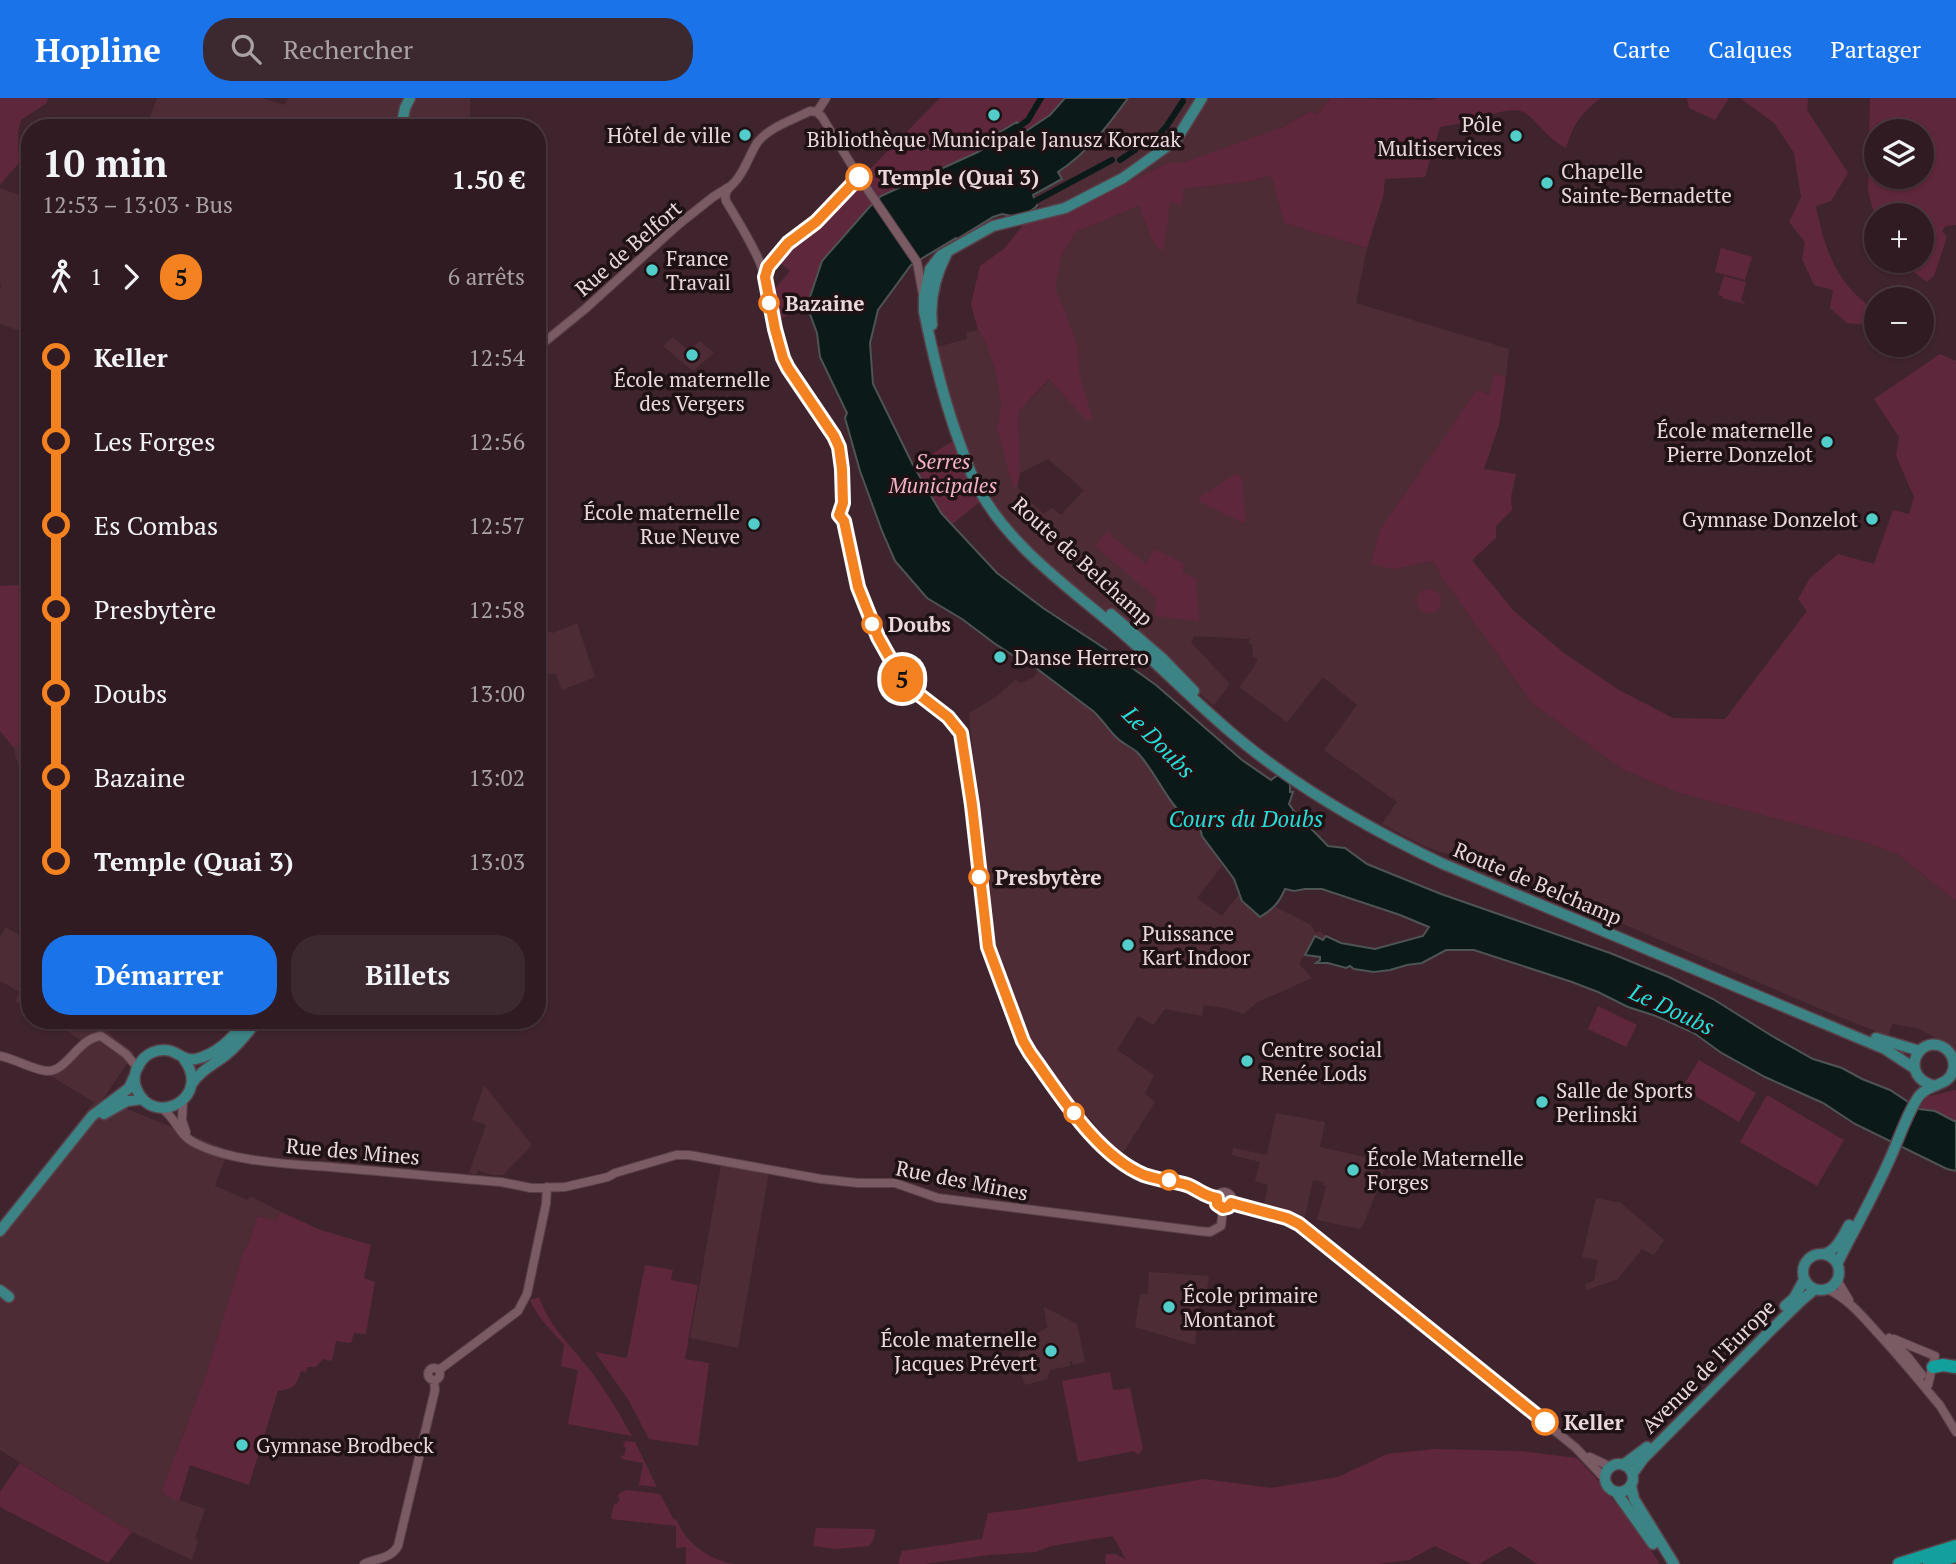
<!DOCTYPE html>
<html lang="fr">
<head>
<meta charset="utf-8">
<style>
  body { margin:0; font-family:"PT Serif",serif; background:#3c282f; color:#f1f3f6; height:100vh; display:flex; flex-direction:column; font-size:26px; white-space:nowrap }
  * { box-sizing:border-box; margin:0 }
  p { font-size:23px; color:#a8a1a5 }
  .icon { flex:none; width:38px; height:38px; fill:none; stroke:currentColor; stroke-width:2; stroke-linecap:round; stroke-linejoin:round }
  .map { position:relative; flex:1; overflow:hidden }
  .sheet { position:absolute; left:21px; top:21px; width:525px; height:910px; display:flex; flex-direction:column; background:#301b22; border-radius:28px; box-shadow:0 2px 5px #0004,0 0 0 2px #4b3940 }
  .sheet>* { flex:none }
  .badge { padding:0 14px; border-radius:23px; font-size:24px; line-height:46px }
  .buttons { position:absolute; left:1864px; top:21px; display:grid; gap:14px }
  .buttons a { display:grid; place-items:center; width:70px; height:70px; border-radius:50%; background:#301b22; box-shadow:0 2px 5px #0004,0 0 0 2px #4b3940; font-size:35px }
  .map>.badge { position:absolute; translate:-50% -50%; box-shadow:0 0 0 4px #fff }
  .legs { display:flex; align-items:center; gap:10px; height:77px; padding:0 21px; font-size:23px }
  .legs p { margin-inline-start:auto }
  .overview { display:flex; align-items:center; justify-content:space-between; height:119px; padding:0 21px }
  h1 { font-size:38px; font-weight:700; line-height:52px }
  .cta { display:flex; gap:14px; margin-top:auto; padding:14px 21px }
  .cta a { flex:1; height:80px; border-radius:28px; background:#1a73e8; color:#fff; font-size:28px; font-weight:700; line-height:80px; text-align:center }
  .cta a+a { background:#3c282f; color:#f1f3f6 }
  ul { padding:0 21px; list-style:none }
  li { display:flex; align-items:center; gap:24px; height:84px; font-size:26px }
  li i { display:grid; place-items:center; width:10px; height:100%; margin:0 9px; background:currentColor }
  li i::after { content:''; width:18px; height:18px; margin:-9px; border:5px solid; border-radius:50%; background:#301b22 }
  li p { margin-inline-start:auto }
  li:first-child i { background:linear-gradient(#0000 50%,currentColor 0) }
  li:last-child i { background:linear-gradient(currentColor 50%,#0000 0) }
  header { display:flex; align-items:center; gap:42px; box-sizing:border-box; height:98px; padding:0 35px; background:#1a73e8; color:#fff }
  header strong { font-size:33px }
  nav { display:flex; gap:38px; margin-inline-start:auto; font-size:24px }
  .search { width:490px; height:63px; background:#3c282f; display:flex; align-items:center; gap:18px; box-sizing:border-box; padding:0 24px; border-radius:28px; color:#a8a1a5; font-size:26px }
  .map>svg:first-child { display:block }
</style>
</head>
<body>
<header>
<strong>Hopline</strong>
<div class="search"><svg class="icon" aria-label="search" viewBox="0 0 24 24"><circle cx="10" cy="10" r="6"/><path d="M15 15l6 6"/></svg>Rechercher</div>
<nav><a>Carte</a><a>Calques</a><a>Partager</a></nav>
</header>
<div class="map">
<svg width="1956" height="1466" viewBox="0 0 1956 1466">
  <rect width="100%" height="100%" fill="#40242d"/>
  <!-- built -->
  <path fill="#4e2c36" d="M157,0H263L284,7L288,0H470V30H146Z
    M1128,0H1331L1317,16L1310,13L1283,29L1240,46L1182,65H1168L1109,93L1065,107L1037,108L1033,98L1061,81L1058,74L1088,51L1100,38Z
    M1271,77L1284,125L1367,150L1356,205L1509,251L1506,279L1494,277L1489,297L1477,292L1394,471L1433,463L1442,479L1532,605L1622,671L1676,694L1868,745L1897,756L1956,803V957L1951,948L1917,930L1892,926L1888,938L1830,915L1544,792L1511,775L1499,764L1460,754L1452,756L1444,755L1424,748L1382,726L1397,704L1324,652L1357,607L1323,579L1287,624L1239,589L1254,569L1257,562V559H1253L1252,547L1248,544L1250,541L1194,538L1191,544L1230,586L1214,607L1079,504L990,417L929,251L967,241L966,235L978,232L985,242L996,275L1001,308L997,330L1013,389H1017L1043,416L1052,410L1061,417L1084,392L1048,361L1020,375L1018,314L1050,281L1087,322L1091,321L1079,273L1078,249L1054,189L1062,156L1076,134L1139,108L1154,145L1170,105L1183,91L1251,83Z
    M0,90L30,101V236L0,226V191L2,188L0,186Z
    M673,239L689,253L700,243L714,255L693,273L663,248Z
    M537,524L548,533L553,535L577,525L595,579L562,592L556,576H537Z
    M1039,572L1093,613L1101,620L1116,640L1136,653L1191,724L1200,729L1203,738L1222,768L1197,800L1222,818L1240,795L1243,803L1272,812L1275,809L1311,827L1314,833L1317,835L1319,833L1326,838L1324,842L1315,838L1299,866L1312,880L1258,904L1243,916L1226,910L1204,907L1202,918L1165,911L1153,927L1138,918L1117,952L1154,977L1145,996L1155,1004L1121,1058L1030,950L990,843L969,615L996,599L1015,582L1021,585L1033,580Z
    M30,648V706L13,649Z
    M6,829L30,844V911L15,903L20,894L0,883V839Z
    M48,922H104L105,929L111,937L134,955L103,1001L228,1052L215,1088L248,1102L250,1098L281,1114L276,1123L258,1118L247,1150L244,1152L206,1277L162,1392L165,1397L205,1411L195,1440L198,1443L192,1462L132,1434L0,1352V1126L94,1004L47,976L81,942Z
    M484,987L532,1047L504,1076L501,1077H491L478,1072L476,1077L469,1075L486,1027L472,1022Z
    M1276,1015L1325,1024L1320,1049L1388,1064L1377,1089L1374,1088V1091L1377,1093L1363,1127L1360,1131L1317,1122L1326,1088L1323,1087L1324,1084L1313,1082L1305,1119L1264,1107L1268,1087L1255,1083L1260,1064L1232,1057L1233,1050L1267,1057Z
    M721,1067L769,1074L738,1250L690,1240Z
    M1596,1100L1621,1105L1664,1142L1654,1157L1642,1151L1618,1181L1586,1192L1585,1186L1594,1183L1598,1162L1582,1159Z
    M1149,1174L1209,1178L1207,1192H1201L1195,1247L1135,1229L1140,1196H1148Z
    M1044,1209L1077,1226L1085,1264L1073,1267L1072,1263H1070V1268L1050,1272L1047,1281L1025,1287L1019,1272L1020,1244L1047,1230Z"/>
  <!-- green -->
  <path fill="#5f273b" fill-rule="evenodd" d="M0,0H48L47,5L21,22L18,34L19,65L0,87Z
    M940,0H1065L1050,17L1025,33L1016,24L993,44L991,43L978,54L878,100L863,78Z
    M1331,0L1430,2L1438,0H1601C1580,16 1574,25 1566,50C1546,40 1542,27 1525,15C1512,7 1486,19 1472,23C1462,25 1451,27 1440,29L1425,79L1385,81L1383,99L1367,150L1284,125L1271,77L1251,83L1183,91L1182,106L1170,105L1163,154L1154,146L1139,108L1076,134L1062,156L1055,189L1078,249L1079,273L1092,321L1087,323L1049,281L1018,314L1020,375L1017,389H1013L997,330L1001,308L996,275L985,242L978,232L971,206L980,168L1005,150L1024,126L1040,121L1109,93L1168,65H1182L1283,29L1311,13L1317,16Z
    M1687,0H1729L1715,22L1689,10Z
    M1740,0H1808L1807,12L1848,75L1831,103L1816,108C1825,153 1837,187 1876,213V228L1847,225L1830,210L1833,192L1814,187L1802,161L1805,144L1789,124L1801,99L1794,55L1774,25Z
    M1870,0H1956V127L1946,128L1942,133L1947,139L1934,178L1927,184L1900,163H1922V117H1876V123L1868,93ZM1876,33H1922V79H1876Z
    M855,89L867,95L873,105L822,163L807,208L778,222L774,192L790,173L777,162L796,140L800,142L817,132L850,97L846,96L851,90Z
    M1721,150L1752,159L1745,182L1715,174Z
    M1724,178L1746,184L1741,203L1745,204L1744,206L1722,200L1723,198L1718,197Z
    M1940,256L1956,263V803L1897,756L1868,745L1676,694L1622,671L1532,605L1442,479L1433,463L1394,471L1371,466L1380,432L1477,292L1489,297L1494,276L1506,279L1499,327L1484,371L1516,376L1511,399L1512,412L1496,428V440L1472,462L1514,513L1564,555L1619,592L1673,620L1725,621L1807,513L1798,501L1810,480L1838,456L1874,466L1893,412L1909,416L1914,399L1896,358L1899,339L1874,301Z
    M955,342L981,403L951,427L941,415L913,367Z
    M1236,376L1241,378L1246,423L1243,425L1200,404L1199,402L1200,399Z
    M1107,434L1146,466L1154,451L1185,466L1182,474L1196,481L1199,523L1155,518L1156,500L1095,448Z
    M20,487V520L30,521V648L13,649L0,633V488Z
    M1417 503a12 12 0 1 1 24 0a12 12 0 1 1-24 0Z
    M1598,908L1637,927L1626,949L1588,931Z
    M1699,962L1756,995L1739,1024L1682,990Z
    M1956,992V1024L1919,1011L1926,999Z
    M1767,997L1844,1042L1817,1088L1740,1044Z
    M281,1114L318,1131L371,1147L364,1180L375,1184L366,1236L354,1235L351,1245L336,1243L332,1263L323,1261L316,1269H307L306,1274L301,1273C297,1289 292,1291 278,1293L249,1387L190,1367L179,1403L165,1397L162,1392L206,1277L244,1152L247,1150L258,1118L276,1123Z
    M645,1167L673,1172L671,1182L698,1187L685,1261L709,1265L698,1348L649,1341L629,1303L595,1254L627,1260Z
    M539,1199C549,1228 571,1248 590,1272C606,1293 619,1315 632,1338L568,1326L578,1272L561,1268L564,1247C552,1233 536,1218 530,1202Z
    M1110,1274L1113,1292L1130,1290L1143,1351L1138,1357L1134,1353L1078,1364L1062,1283Z
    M625,1343L635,1344L657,1389L639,1387L643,1365L621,1361V1357L624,1358L626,1350L623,1348Z
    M1435,1351L1519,1353L1577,1360L1595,1379L1641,1438L1660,1466H1537L1510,1448L1479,1466H1472L1435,1448L1409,1462L1378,1466H1107L1105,1463L1106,1456H1116L1126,1462L1113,1438L1051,1448L1036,1454L989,1457L924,1466H898L902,1453L982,1441L988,1415L1024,1411L1204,1381L1271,1390L1338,1379L1387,1356Z
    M20,1365L132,1434L108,1465L0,1409V1394Z
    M628,1392L660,1396L674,1422L676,1421C687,1446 706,1460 733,1466H686V1449L676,1450V1428L611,1421L614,1405L617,1406L620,1400L617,1398L621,1394Z
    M816,1430L875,1431L874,1441L869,1448L837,1451L813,1448Z"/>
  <!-- water -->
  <path fill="#0b1a19" stroke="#4e5354" stroke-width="2" d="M1065,0H1128C1107,29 1088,54 1058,74L1062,81L1033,97L1037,108L1029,114L1012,118L1002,116L993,119L957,141L956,140L911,167L878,212L870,245L873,286L913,367L941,415L997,475L1043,510L1104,550L1156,587L1242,662L1271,682L1279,676L1290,686V694H1293L1289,706L1294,713L1328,748L1345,750L1367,766L1441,796L1610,855L1669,879L1713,901L1772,938L1813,961L1842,970L1862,981L1890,992L1919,1011L1935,1013L1956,1024V1073L1947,1071L1855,1026L1823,1005L1765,979L1720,954L1694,935L1656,918L1628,909L1598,894L1572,884L1474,852H1446L1422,865L1407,867L1390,872L1374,874L1354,871L1350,868L1346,870L1328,865H1316L1320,862V859L1305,857L1315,838L1323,842L1326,838L1341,845L1375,851L1423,838L1429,829L1400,817L1322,791H1305L1294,793L1285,791C1279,805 1273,811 1260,819L1242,803L1234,781L1202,738L1200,729C1168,713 1160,678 1137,654C1130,648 1121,645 1115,638C1107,630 1102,621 1093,613L1028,564L1026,566L994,545L962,521L927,500L895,463L882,433L860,373L845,320L847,315L820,259L817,235L807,208L822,163L873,105L881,98L978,54L993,44V38L1017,24L1026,33L1050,17Z"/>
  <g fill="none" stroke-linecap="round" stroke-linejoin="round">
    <!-- canal -->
    <path stroke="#0b1a19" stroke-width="6" d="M1016,31L1028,22L1041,0
      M1161,34L1166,29L1183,3
      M1120,62L1135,52
      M1030,106L1112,62"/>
    <!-- tertiary casing -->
    <g stroke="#594149" stroke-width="10">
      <path id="tertiary" d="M817,14L810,13C793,22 769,29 757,45C750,56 746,69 738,80C732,89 723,91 726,103C737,121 756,152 762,170C773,204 773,238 788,270L834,338C843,361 848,394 839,417L844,423L858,489L878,539L901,580L913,592L948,619L961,635L973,716L988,849L1002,891L1023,943L1029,955C1061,997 1094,1056 1145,1077C1156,1082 1169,1082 1182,1086C1194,1089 1204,1099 1217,1100
        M817,14L822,19L859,79L917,164L923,197
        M817,14L826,0
        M765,179L768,169L788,145L816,124L859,79
        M537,250L585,211L679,126L713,99L729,89
        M0,958C15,961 34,972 47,973C67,974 78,940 101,938L126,956L137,969
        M183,1002L182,1022L186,1034
        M160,1009C175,1018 178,1036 193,1044C231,1065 296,1066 340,1070C394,1074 447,1080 501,1084L531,1090L565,1089L608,1079L615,1075L676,1057H689L821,1081L858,1085H895L938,1100L1199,1133L1210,1134L1221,1128L1223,1110
        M1216 1102a8 8 0 1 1 16 0a8 8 0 1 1-16 0Z
        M1231,1105L1287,1120L1309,1133L1576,1350L1606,1382
        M1837,1182L1849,1202
        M1827,1191C1850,1201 1867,1224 1884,1242C1904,1264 1922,1286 1941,1309
        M1889,1240L1908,1259L1922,1277
        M1894,1241L1935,1258L1928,1287
        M428 1276a6 6 0 1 1 12 0a6 6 0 1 1-12 0Z
        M439,1272L518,1213L527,1196L546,1106L547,1089
        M1939,1306L1956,1334
        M1590,1359L1611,1369
        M364,1466C376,1460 391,1461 398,1448L435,1292L434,1283"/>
    </g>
    <!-- primary casing -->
    <g stroke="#594149" stroke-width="13">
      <path id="primary" d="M1202,0L1176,42L1123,80L1065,110L993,128L941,157L930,171L924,200V213C933,258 944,303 960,346C966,363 972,380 981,395C1012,450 1072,492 1120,533C1164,571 1204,614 1250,650C1308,696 1374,733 1441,765L1885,951L1914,970
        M401,30L405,10L410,0
        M932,227C929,201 935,178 947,155
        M1111,516L1162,560L1194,593
        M1876,940L1920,953
        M183,960C214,999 154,1031 137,992C133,984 134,974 139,967C145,955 158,950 171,953C180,956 185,963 196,961C217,956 234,939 246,922
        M191,987C200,973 213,967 226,957C238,947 248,935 257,922
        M104,1016L127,1003L143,1001
        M0,1133L92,1018L129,990L134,979
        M1803 1174a18 18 0 1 1 36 0a18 18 0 1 1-36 0Z
        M1824,1156C1836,1153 1843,1138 1849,1127
        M1837,1166C1854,1132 1873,1099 1888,1065C1898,1044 1905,1020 1917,1001C1927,984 1949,990 1953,972C1956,961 1949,950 1938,947C1915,942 1902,978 1932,987
        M0,1192L9,1199
        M1785,1208L1794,1200L1804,1182
        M1605 1380a14 14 0 1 1 28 0a14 14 0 1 1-28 0Z
        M1623,1367L1647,1349
        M1633,1375L1643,1361L1772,1231L1802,1202L1815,1191
        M1631,1388L1634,1401L1674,1466
        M1616,1394L1653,1446"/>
    </g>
    <!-- motorway casing -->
    <g stroke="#594149" stroke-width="15">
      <path id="motorway" d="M1933,1269L1943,1267L1956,1269
        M1899,1466L1956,1448
        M1929,1466L1956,1458"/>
    </g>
    <!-- tertiary -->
    <use href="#tertiary" stroke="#7a5a63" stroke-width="8"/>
    <!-- primary -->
    <use href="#primary" stroke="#3c8385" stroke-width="10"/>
    <!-- motorway -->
    <use href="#motorway" stroke="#139f9c" stroke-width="12"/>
  </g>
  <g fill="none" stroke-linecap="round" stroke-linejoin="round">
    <!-- line-1 casing -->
    <g stroke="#fff" stroke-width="16">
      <path id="line-1" d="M859,79L816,124L788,145L768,169L765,179L775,231L783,260L788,270L834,338L839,349L842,371L843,405L839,417L844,423L858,489L878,539L901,580L913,592L948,619L961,635L972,707L988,849L1023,943L1030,955C1060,996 1096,1057 1144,1077C1158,1082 1173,1083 1187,1087C1198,1091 1205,1099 1217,1100V1106L1223,1110L1228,1109L1231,1105L1287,1120L1299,1126L1545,1324"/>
    </g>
    <!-- line-1 -->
    <use href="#line-1" stroke="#f58220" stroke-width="10"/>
  </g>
  <!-- markers -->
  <g fill="#53cdc9" stroke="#1e1215" stroke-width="2.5">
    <circle cx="994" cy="17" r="7"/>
    <circle cx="745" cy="37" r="7"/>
    <circle cx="1516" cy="38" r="7"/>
    <circle cx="1547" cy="85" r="7"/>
    <circle cx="652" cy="172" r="7"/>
    <circle cx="692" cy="257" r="7"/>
    <circle cx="1827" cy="344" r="7"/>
    <circle cx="1872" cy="421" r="7"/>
    <circle cx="754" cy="426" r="7"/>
    <circle cx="1000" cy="559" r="7"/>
    <circle cx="1128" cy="847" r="7"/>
    <circle cx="1247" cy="963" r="7"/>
    <circle cx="1542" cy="1004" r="7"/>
    <circle cx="1353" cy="1072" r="7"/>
    <circle cx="1169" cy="1209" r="7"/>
    <circle cx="1051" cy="1253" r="7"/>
    <circle cx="242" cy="1347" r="7"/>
  </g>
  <g fill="#fff" stroke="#f58220" stroke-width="3.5">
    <circle cx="859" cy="79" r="12"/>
    <circle cx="769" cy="205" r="9"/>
    <circle cx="872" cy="526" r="9"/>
    <circle cx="979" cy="779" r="9"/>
    <circle cx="1074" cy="1015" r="9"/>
    <circle cx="1169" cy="1082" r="9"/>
    <circle cx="1545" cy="1324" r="12"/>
  </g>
  <g text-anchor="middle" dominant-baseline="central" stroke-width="7" stroke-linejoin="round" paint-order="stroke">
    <!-- poi labels -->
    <g font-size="21" fill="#ebd8dd" stroke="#1e1215" text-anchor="start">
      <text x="1502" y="26" text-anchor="end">Pôle<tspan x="1502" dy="24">Multiservices</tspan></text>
      <text x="731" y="37" text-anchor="end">Hôtel de ville</text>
      <text x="994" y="41" text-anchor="middle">Bibliothèque Municipale Janusz Korczak</text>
      <text x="1561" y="73">Chapelle<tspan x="1561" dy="24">Sainte-Bernadette</tspan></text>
      <text x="666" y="160">France<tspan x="666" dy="24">Travail</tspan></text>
      <text x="692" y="281" text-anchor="middle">École maternelle<tspan x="692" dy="24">des Vergers</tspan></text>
      <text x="1813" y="332" text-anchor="end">École maternelle<tspan x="1813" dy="24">Pierre Donzelot</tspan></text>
      <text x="740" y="414" text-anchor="end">École maternelle<tspan x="740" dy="24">Rue Neuve</tspan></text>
      <text x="1858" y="421" text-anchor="end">Gymnase Donzelot</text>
      <text x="1014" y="559">Danse Herrero</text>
      <text x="1142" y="835">Puissance<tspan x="1142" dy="24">Kart Indoor</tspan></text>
      <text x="1261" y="951">Centre social<tspan x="1261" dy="24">Renée Lods</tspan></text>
      <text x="1556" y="992">Salle de Sports<tspan x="1556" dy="24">Perlinski</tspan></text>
      <text x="1367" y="1060">École Maternelle<tspan x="1367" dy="24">Forges</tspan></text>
      <text x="1183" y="1197">École primaire<tspan x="1183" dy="24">Montanot</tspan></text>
      <text x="1037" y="1241" text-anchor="end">École maternelle<tspan x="1037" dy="24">Jacques Prévert</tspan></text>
      <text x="256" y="1347">Gymnase Brodbeck</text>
    </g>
    <!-- stop labels -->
    <g font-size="21" font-weight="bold" fill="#ebd8dd" stroke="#1e1215" text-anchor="start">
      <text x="878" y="79">Temple (Quai 3)</text>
      <text x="785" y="205">Bazaine</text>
      <text x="888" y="526">Doubs</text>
      <text x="995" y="779">Presbytère</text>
      <text x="1564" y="1324">Keller</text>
    </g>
    <!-- street labels -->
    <g font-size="21" fill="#ebd8dd" stroke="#1e1215">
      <text transform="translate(628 150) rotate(-41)">Rue de Belfort</text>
      <text transform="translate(1083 463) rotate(42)">Route de Belchamp</text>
      <text transform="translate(1538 785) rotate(23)">Route de Belchamp</text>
      <text transform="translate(353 1053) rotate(5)">Rue des Mines</text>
      <text transform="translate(962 1082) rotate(11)">Rue des Mines</text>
      <text transform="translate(1708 1268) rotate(-45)">Avenue de l'Europe</text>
    </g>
    <!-- park labels -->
    <g font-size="21" font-style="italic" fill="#f3b2c5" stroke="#1e1215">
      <text x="943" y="363">Serres<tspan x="943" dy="24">Municipales</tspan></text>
    </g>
    <!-- water labels -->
    <g font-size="23" font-style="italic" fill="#29dbd6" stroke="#1e1215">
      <text transform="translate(1159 644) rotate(45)">Le Doubs</text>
      <text x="1246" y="720">Cours du Doubs</text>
      <text transform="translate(1672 911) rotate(25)">Le Doubs</text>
    </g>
  </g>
</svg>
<div class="buttons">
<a><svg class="icon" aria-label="layers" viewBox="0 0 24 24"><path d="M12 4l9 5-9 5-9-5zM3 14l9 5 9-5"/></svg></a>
<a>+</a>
<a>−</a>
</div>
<b class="badge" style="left:902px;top:581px;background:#f58220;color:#111">5</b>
<section class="sheet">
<div class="overview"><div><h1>10 min</h1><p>12:53 – 13:03 · Bus</p></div><b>1.50 €</b></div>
<div class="legs"><svg class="icon" aria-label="walk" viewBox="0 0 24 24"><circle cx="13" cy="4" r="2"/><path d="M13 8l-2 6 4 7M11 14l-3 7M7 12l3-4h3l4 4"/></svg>1<svg class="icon" aria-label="forward" viewBox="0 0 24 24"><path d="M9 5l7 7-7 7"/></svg><b class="badge" style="background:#f58220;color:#111">5</b><p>6 arrêts</p></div>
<ul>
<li><i style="color:#f58220"></i><b>Keller</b><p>12:54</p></li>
<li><i style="color:#f58220"></i><span>Les Forges</span><p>12:56</p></li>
<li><i style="color:#f58220"></i><span>Es Combas</span><p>12:57</p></li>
<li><i style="color:#f58220"></i><span>Presbytère</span><p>12:58</p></li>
<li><i style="color:#f58220"></i><span>Doubs</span><p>13:00</p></li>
<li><i style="color:#f58220"></i><span>Bazaine</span><p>13:02</p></li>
<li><i style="color:#f58220"></i><b>Temple (Quai 3)</b><p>13:03</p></li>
</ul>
<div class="cta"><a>Démarrer</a><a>Billets</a></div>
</section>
</div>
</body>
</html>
